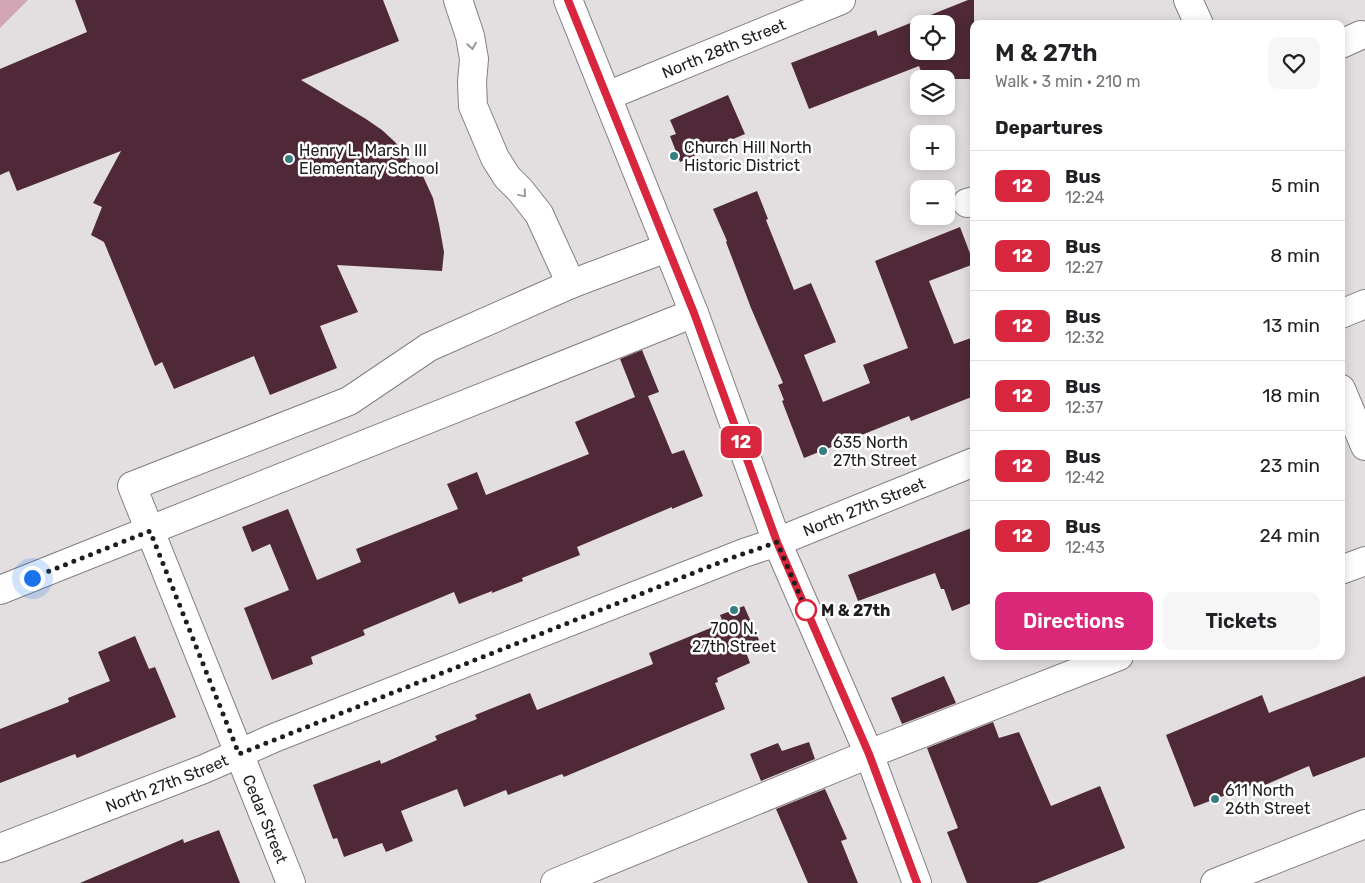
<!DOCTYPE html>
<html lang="en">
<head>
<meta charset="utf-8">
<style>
  body { margin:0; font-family:Rubik,sans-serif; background:#f6f6f6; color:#202124; height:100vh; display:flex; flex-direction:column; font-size:19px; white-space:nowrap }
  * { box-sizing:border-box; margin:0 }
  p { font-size:16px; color:#757577 }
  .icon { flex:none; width:28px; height:28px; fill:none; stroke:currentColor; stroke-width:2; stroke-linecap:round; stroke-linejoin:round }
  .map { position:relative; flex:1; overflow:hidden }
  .drawer { position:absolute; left:970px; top:20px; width:375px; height:640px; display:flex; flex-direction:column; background:#fff; border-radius:10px; box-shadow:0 2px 12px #0003 }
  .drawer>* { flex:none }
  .badge { padding:0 10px; border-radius:8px; font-size:18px; line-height:32px }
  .buttons { position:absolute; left:910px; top:15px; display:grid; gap:10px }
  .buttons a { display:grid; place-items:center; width:45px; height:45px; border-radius:10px; background:#fff; box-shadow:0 2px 12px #0003; font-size:25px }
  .you { position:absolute; width:25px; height:25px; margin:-12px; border:4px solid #fff; border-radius:50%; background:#1a73e8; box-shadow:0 0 0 8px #1a73e833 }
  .map>.badge { position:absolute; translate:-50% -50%; box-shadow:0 0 0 2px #fff }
  h2 { padding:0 25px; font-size:19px; line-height:45px }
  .round { display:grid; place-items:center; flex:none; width:52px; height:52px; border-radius:10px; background:#f6f6f6 }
  .headline { display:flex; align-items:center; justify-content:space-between; height:85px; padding:0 25px }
  h1 { font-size:24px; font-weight:600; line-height:38px }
  .cta { display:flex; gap:10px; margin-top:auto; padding:10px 25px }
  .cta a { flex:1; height:58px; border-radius:10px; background:#db2777; color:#fff; font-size:20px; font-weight:600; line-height:58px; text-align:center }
  .cta a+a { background:#f6f6f6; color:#202124 }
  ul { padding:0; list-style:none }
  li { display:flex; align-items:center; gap:15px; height:70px; padding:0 25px; border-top:1px solid #e0e0e0 }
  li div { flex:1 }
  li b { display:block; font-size:19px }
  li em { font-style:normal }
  li .badge { min-width:55px; font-weight:700; text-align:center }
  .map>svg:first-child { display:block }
</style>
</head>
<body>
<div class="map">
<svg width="1365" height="883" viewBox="0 0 1365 883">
  <rect width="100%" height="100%" fill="#e3dee0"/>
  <!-- green -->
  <path fill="#d2a6b5" d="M0,0H28L0,28Z"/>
  <!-- building -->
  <path fill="#502938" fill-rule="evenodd" d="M75,0H383L399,41L301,80L366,119L382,130L395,142L422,174L433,198L439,224L444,252L442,271L337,265L358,312L320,326L337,368L270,395L254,356L174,389L162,362L155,366L104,242L91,235L102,207L93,203L121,151L17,191L9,171L0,175V69L87,32Z
    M968,0H974V79H924L919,66L809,109L791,63L876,30L878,36ZM919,24H946V51H919Z
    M728,95L745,134L680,162L670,136L676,134L670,120Z
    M757,191L768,219L766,220L794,290L811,283L836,342L804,355L823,402L870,383L863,365L908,348L875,261L960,227L974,264L929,281L954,344L974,337V396L911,421L909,416L804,458L782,401L784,400L778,385L783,383L751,308L726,242L727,241L713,209Z
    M642,350L659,392L648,396L672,454L684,450L703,496L672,509V507L577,547L580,555L522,578L523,581L492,593V591L459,604L454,592L363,630L365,635L311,657L313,664L272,680L244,608L289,590L270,544L252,552L242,527L288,509L317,580L361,562L356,549L458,509L447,484L477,472L486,495L589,454L575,422L635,397L620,359Z
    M974,527V602L952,611L944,589H941L935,573L858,601L848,575Z
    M744,606L759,640L744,647L750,663L717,678L718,682L715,683L725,709L564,777L562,774L508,795L506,790L464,807L457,789L401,811L413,841L386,852L382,843L344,857L337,838L333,839L313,785L380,760L381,764L437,740L435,736L477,719L475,715L530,693L537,710L653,664L649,653L723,623L720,615Z
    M135,636L149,669L155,667L176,717L77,758L75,754L0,783V729L69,702L68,698L110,681L98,652Z
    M944,676L956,703L902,724L891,698Z
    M1365,676V757L1313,777L1309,766L1265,785L1263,781L1194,807L1166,735L1262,695L1269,713Z
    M993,722L999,738L1019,732L1051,806L1100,786L1125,848L1037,883H967L947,832L958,828L927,748Z
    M809,742L815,759L761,781L750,754L778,743L782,751Z
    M825,789L847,839L841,841L858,883H808L776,809Z
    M219,830L240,883H80L183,839L184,843Z"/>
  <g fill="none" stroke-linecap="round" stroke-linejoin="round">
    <!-- minor casing -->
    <g stroke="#847f81" stroke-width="30">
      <g id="minor">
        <path d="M458,0L470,36L474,59L472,82L473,106L495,158L507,177L520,190L539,214L571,284"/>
        <path d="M568,0L694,313L777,542L869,754L917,883"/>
        <path d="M1188,0L1199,24"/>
        <path d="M1341,44L1361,35"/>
        <path id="s1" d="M607,96L841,0"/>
        <path d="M967,203L974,201"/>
        <path d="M1341,314L1365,304"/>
        <path d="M1341,389L1365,446"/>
        <path d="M1341,570L1365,561"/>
        <path d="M0,590L694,313"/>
        <path id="s2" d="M0,848L204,769L274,738L744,553L777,542L974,462"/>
        <path d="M291,883L132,486L349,401L429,347L571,284L667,248"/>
        <path d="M555,883L869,754L1119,656"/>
        <path d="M1215,883L1365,824"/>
      </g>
    </g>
    <!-- minor -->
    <use href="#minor" stroke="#fff" stroke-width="28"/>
  </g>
  <!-- one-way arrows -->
  <defs><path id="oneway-chevron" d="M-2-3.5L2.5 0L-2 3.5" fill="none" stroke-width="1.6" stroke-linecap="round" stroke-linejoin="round" transform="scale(1.25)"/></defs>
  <g stroke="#9a9999">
    <use href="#oneway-chevron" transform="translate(472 46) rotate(81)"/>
    <use href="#oneway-chevron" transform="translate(523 194) rotate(50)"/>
  </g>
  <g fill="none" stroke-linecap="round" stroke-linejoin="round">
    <!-- line casing -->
    <g stroke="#fff" stroke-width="11">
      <path id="line" d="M568,0L694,313L777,542L869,754L917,883"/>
    </g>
    <!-- line -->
    <use href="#line" stroke="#d7263d" stroke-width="8"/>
    <!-- walk -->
    <path stroke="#1f1d1d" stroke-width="5" stroke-dasharray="0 9" d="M32,578L150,531L239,754L726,560L777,542L806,610"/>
  </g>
  <!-- markers -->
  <g fill="#367f81" stroke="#fff" stroke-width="2">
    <circle cx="674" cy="156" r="5"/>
    <circle cx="289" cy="159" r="5"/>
    <circle cx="823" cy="451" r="5"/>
    <circle cx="734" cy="610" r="5"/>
    <circle cx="1215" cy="799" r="5"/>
  </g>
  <circle fill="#fff" stroke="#d7263d" stroke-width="2.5" cx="806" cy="610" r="10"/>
  <g text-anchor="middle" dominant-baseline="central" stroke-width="5" stroke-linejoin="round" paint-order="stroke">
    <!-- street labels -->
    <g font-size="16" fill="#1f1d1d" stroke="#fff">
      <text stroke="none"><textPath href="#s1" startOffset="126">North 28th Street</textPath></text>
      <text stroke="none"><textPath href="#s2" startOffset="929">North 27th Street</textPath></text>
      <text stroke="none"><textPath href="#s2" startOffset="179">North 27th Street</textPath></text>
      <text transform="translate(265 819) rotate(68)">Cedar Street</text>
    </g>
    <!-- poi labels -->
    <g font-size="16" fill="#1f1d1d" stroke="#fff" text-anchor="start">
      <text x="684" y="147">Church Hill North<tspan x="684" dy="18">Historic District</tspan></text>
      <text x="299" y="150">Henry L. Marsh III<tspan x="299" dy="18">Elementary School</tspan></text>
      <text x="833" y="442">635 North<tspan x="833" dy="18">27th Street</tspan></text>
      <text x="734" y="628" text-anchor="middle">700 N.<tspan x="734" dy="18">27th Street</tspan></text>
      <text x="1225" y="790">611 North<tspan x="1225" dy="18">26th Street</tspan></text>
    </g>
    <!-- stop labels -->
    <g font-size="16" font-weight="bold" fill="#1f1d1d" stroke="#fff" text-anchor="start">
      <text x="821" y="610">M &amp; 27th</text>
    </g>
  </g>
</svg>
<div class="buttons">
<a><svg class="icon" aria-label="locate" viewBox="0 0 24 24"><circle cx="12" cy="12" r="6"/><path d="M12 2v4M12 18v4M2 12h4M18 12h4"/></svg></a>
<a><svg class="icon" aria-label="layers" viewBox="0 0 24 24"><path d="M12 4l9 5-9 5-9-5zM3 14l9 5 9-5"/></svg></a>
<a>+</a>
<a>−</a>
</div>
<div class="you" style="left:32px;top:578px"></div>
<b class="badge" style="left:741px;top:442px;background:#d7263d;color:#fff">12</b>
<section class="drawer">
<div class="headline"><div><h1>M &amp; 27th</h1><p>Walk · 3 min · 210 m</p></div><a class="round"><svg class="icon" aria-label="heart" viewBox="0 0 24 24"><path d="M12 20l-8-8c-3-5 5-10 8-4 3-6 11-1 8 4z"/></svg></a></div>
<h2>Departures</h2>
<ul>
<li><span class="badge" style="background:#d7263d;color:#fff">12</span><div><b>Bus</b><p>12:24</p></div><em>5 min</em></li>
<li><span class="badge" style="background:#d7263d;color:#fff">12</span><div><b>Bus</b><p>12:27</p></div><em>8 min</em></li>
<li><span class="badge" style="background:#d7263d;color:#fff">12</span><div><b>Bus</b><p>12:32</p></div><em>13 min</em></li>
<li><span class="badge" style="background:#d7263d;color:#fff">12</span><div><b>Bus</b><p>12:37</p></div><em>18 min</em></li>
<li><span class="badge" style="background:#d7263d;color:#fff">12</span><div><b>Bus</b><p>12:42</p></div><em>23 min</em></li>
<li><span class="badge" style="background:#d7263d;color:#fff">12</span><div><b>Bus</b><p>12:43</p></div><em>24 min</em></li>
</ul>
<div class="cta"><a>Directions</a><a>Tickets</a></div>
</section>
</div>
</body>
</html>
